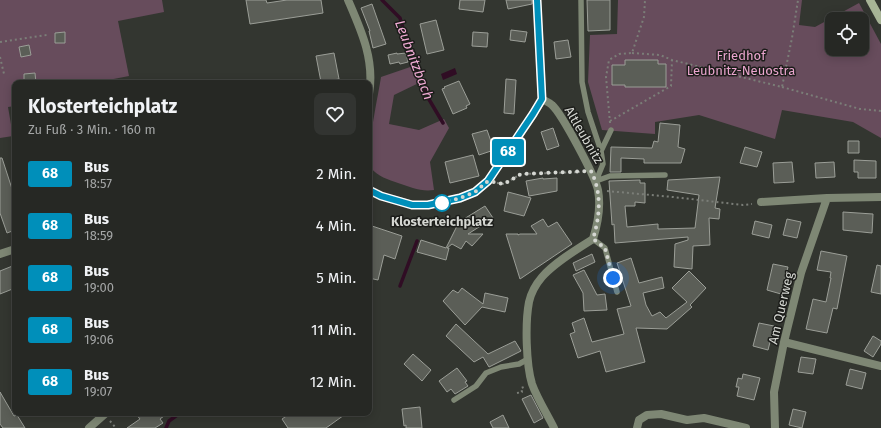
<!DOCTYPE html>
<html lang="de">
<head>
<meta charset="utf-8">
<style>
  body { margin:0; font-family:"Fira Sans",sans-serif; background:#323431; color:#f1f3f6; height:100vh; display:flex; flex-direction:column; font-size:15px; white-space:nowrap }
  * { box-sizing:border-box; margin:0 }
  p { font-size:13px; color:#a4a6a6 }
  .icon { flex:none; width:22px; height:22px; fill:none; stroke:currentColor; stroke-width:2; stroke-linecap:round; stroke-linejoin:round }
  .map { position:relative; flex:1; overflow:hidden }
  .sheet { position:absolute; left:12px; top:80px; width:360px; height:336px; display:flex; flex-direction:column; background:#262824; border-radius:8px; box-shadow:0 2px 10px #0003,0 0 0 1px #424441 }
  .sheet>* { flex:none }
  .badge { padding:0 8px; border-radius:3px; font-size:14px; line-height:26px }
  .fabs { position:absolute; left:825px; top:12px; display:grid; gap:8px }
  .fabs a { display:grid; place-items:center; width:44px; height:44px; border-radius:8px; background:#262824; box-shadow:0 2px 10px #0003,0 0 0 1px #424441; font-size:20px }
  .you { position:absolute; width:20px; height:20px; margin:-10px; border:3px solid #fff; border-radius:50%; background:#1a73e8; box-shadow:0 0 0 6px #1a73e833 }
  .map>.badge { position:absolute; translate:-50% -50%; box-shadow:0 0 0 2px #fff }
  .round { display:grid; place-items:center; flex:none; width:42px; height:42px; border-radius:8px; background:#323431 }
  .summary { display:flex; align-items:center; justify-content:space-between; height:68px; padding:0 16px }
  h1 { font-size:19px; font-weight:700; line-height:30px }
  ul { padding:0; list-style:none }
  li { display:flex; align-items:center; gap:12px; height:52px; padding:0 16px }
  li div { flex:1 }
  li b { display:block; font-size:15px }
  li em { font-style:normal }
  li .badge { min-width:44px; font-weight:700; text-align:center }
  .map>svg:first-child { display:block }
</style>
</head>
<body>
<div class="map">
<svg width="881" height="428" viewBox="0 0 881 428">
  <rect width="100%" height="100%" fill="#333630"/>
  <!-- green -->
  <path fill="#674c5c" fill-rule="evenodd" d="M0,0H162L164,12L118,21L129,76L93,83H15V106L8,107L13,136L0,138Z
    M618,0H802L799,25L815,27L859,3L881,44V138L853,122L782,110L775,139L699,115L655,122V134L602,130L588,82L590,35L617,34ZM832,19H862V49H832Z
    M419,64L425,80L394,95L389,124L419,130L444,119L449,128L430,162L434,190C421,192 410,187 398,183C389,180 377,176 371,168C364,159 379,92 381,77Z"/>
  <!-- water -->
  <path fill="#300d24" d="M455,68L457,74L443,80L441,74Z"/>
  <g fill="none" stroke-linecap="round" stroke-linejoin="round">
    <!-- stream -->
    <path stroke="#300d24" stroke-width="3.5" d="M382,0L400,18L413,62L427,96L443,123
      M400,286L417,241
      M166,428L169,421L180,413"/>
  </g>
  <!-- building -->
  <path fill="#5b5e57" stroke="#9b9e97" d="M246,0H266L267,3L287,0H321L323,13L250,24Z
    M460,0H485L483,12L459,9Z
    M506,0H532V4L508,9Z
    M587,0H610V30L588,31Z
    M372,4L386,44L373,48L369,31H370L361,8Z
    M436,20L444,50L427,54L420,24Z
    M511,30L527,32L525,42L510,40Z
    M65,32V43H55V33Z
    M473,32L488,33L487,47L472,46Z
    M568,40L571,57L556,59L554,42Z
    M29,45L31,55L21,57L19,47Z
    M334,53L339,79L321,82L316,56Z
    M397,53V54L406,53L408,62L400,64L399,62L390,64L388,55Z
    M625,60H658V64H666V87H625V85H612V65H625Z
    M35,73L36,83H24V74Z
    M506,79L516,80L514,114L504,113Z
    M459,81L470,104L466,106L467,108L453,114L442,89L445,88L444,87Z
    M660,123L680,125L678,147L685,149L681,163H644V159L621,158V172H610L611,147L652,148L654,141L658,142Z
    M553,128L559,146L547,150L541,132Z
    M487,130L494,150L479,155L472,134Z
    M848,141H859V153H848Z
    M745,147L762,152L757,167L740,163Z
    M473,155L479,176L450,183L445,162Z
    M0,158H2L15,198V230L7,233L0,213Z
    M854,160L876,161V178H858V172H854Z
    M792,162L794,182L774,183L773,163Z
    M834,162L835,177L816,178L815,163Z
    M720,177L715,208L720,209L719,219L709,218L710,245L693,246L692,269L674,267L675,244L688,240V237L615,243L614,224L612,225L609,181L640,180V183H645V203L635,202V206H625L627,227L658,224V229L695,228L699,195L667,190L668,180Z
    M543,178V179L557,178V191L529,196L526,181Z
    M508,192L531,198L524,216L504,211Z
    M485,206L493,218L468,234H483L472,246L466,241L461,249L452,244L447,248H449L446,260L417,252L421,240L446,248L459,222Z
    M843,212L873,214L872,233L843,230Z
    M543,219L548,227L557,222L572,244L520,279L506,234H518V235L520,234H537L531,226Z
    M787,219L801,222L797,238L783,235Z
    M755,221L772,225L769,238L752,234Z
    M369,225L402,236L395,259L384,255L378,280L369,278Z
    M821,251L847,256L837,309L833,308L827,333L806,329L813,299L826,302L831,278H830L831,272L817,270Z
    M592,254L595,262L576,271L573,263Z
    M631,258L639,283L662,277L664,288L643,293L646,305L652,316L660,312L666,318L687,302L672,288L689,271L706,288L690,305L692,307L667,329L636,328L645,362L606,372L600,351L578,358L570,334L575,332L572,323L584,318L592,342L624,334L617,309L631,306L617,263Z
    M773,264L788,267L781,294L767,290Z
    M15,265V288L0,294V271Z
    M877,265L881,266V294L871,292Z
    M584,270L597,295L605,294L607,310L584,311L583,293L573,275Z
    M462,288L483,304L485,293L508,298L505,312L482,307L465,325L443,301L453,290L458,293Z
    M759,323L774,326L768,350L753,346Z
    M456,324L488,354L515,341L521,351L489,367L483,357L474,362L446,336Z
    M873,336L881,341V344L873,357L864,351Z
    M413,354L431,370L422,381L404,364Z
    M801,357L816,359L813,374L798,372Z
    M457,368L467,381L465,382L468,386L455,394L451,389L447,392L439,381Z
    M850,369L866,373L862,389L846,385Z
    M743,374L760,378L754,400L737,396L739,387H736L738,378L742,379Z
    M0,392L14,416L17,415L25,428H3L0,424Z
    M531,395L543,418L534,423L522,399Z
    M420,407L422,428H406V425L404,426L402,409Z
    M793,409L806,412L802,428L789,425Z
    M135,413H168L160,419L163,423L155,428H127L140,419Z
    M291,413H347L326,428H288L282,419Z
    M503,415L509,428H493L490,422Z"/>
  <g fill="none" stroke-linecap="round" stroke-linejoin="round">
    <!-- path -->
    <path stroke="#7b7e78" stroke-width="2" stroke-dasharray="2 3" stroke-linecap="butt" d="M0,42L47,35
      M632,53L660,55L672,60L782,87L792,38L798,0
      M0,57L4,74
      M782,87L860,109L881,111
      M424,98L433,94
      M610,121L671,86L672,60
      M610,123L606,77L609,60L619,54L632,53L644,17L645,0
      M497,183L504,184L521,174L580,172
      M607,191L673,197L743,205L752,204
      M517,393L522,392L521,388L524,387
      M110,421L116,428"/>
    <!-- lane -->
    <path stroke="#7e8774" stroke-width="5.5" d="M581,0L582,82L588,112L601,151L603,164L596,181
      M601,151L611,130
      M596,181L610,176L665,175
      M593,239L605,248L617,292
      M454,400L476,386L486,373L501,367L519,364L528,359"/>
    <!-- street -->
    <path stroke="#7e8774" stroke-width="8" d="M348,0C361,30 375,60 369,94
      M542,99C545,101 549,102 552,105C562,114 595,176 598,190C601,206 598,223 593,239C577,249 554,263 542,277C536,284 531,293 529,302C525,323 526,364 532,384C537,398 547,414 554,428
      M369,190L381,196L413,205H428L460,198L475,192L488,181L533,115L542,99L537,0
      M761,202L827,198L881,197
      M0,254L15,249
      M784,342L881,366
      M89,428L106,413
      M637,428L639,420L647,415L661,414L687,420L704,418L746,428
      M775,428L774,392L784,342L801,273L827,198"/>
    <!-- secondary -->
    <path stroke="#a7b496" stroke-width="8" d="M870,0L881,20"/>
  </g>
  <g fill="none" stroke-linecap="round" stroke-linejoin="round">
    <!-- line casing -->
    <g stroke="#fff" stroke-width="9">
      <path id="line" d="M369,190L381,196L412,205H428L460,198L475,192L488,181L533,114L542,99L537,0"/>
    </g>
    <!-- line -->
    <use href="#line" stroke="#008fba" stroke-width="6"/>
    <!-- walk -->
    <path stroke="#d5d7d2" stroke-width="4" stroke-dasharray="0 7.2" d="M442,203L460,198L475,192L488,181L504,184L521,174L591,171C602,193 600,216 593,239L605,248L613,278"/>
  </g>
  <!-- markers -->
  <circle fill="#fff" stroke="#008fba" stroke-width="2" cx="442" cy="203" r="8"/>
  <g text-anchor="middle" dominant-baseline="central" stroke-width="3" stroke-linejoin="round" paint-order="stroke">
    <!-- park labels -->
    <g font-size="13" fill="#eaa5ce" stroke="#1c1d1a">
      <text x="741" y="55">Friedhof<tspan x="741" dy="15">Leubnitz-Neuostra</tspan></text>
    </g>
    <!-- street labels -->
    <g font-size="13" fill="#d5d7d2" stroke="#1c1d1a">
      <text transform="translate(584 135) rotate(60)">Altleubnitz</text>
      <text transform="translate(781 308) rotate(-77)">Am Querweg</text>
    </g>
    <!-- stop labels -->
    <g font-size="13" font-weight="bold" fill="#d5d7d2" stroke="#1c1d1a">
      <text x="442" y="221">Klosterteichplatz</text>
    </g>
    <!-- water labels -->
    <g font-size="14" font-style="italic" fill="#f0abd4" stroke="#1c1d1a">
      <text transform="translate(414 60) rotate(69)">Leubnitzbach</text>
    </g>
  </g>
</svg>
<div class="fabs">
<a><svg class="icon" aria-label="locate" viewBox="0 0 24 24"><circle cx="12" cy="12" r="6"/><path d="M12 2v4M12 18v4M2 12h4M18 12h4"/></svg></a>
</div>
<div class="you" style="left:613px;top:278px"></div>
<b class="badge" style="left:508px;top:152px;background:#008fba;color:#fff">68</b>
<section class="sheet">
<div class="summary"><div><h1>Klosterteichplatz</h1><p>Zu Fuß · 3 Min. · 160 m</p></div><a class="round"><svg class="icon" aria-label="heart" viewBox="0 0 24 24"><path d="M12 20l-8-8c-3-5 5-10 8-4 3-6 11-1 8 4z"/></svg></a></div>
<ul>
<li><span class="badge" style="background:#008fba;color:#fff">68</span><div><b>Bus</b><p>18:57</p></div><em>2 Min.</em></li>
<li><span class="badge" style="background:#008fba;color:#fff">68</span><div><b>Bus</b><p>18:59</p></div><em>4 Min.</em></li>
<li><span class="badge" style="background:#008fba;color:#fff">68</span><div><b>Bus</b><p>19:00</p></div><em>5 Min.</em></li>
<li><span class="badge" style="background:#008fba;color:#fff">68</span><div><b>Bus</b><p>19:06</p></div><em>11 Min.</em></li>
<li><span class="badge" style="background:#008fba;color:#fff">68</span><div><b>Bus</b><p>19:07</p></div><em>12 Min.</em></li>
</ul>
</section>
</div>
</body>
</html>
